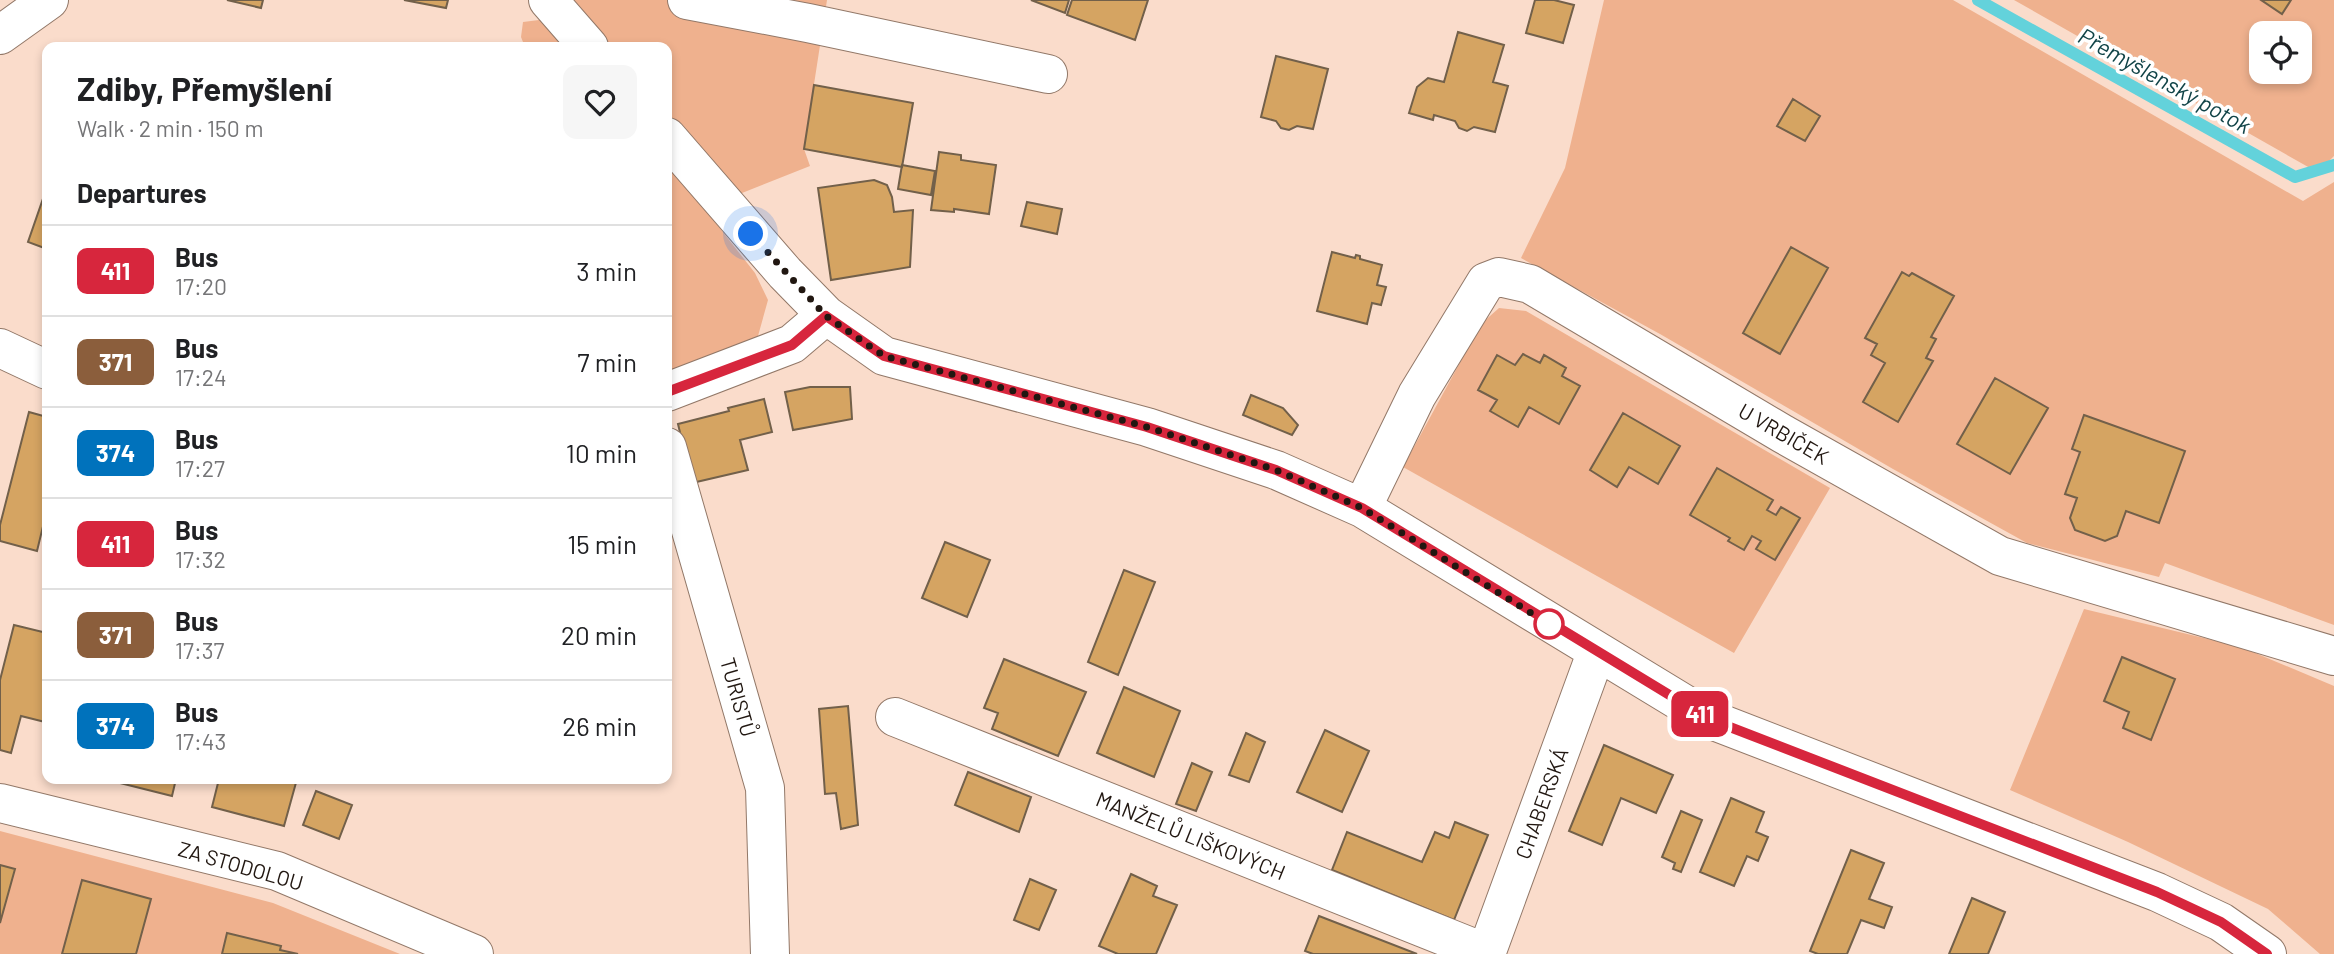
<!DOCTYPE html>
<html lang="en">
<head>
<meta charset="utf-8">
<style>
  body { margin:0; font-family:Barlow,sans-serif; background:#f6f6f6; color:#202124; height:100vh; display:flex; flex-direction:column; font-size:26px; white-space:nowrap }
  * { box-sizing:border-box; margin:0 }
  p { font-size:23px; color:#757577 }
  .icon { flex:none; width:38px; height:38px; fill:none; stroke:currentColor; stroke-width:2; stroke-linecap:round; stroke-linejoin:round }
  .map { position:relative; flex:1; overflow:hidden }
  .sheet { position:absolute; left:42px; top:42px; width:630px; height:742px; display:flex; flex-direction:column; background:#fff; border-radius:14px; box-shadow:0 4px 10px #0003 }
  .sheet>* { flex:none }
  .badge { padding:0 14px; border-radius:10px; font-size:24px; line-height:46px }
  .controls { position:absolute; left:2249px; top:21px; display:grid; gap:14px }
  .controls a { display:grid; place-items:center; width:63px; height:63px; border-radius:14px; background:#fff; box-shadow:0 4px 10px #0003; font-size:35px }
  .you { position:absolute; width:35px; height:35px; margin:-18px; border:5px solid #fff; border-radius:50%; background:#1a73e8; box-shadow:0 0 0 10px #1a73e833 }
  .map>.badge { position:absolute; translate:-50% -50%; box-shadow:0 0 0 4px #fff }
  h2 { padding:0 35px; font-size:26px; line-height:63px }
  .round { display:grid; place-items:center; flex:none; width:74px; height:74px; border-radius:14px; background:#f6f6f6 }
  .summary { display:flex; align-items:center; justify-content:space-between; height:119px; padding:0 35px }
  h1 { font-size:33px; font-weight:700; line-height:52px }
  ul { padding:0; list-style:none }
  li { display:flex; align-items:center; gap:21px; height:91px; padding:0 35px; border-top:2px solid #e0e0e0 }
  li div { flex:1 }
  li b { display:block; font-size:26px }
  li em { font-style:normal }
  li .badge { min-width:77px; font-weight:700; text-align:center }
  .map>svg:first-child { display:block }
</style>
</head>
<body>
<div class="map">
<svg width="2334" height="954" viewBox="0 0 2334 954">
  <rect width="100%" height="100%" fill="#fadccb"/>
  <!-- green -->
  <path fill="#efb18e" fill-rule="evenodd" d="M535,0H827L804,149L810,166L742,193L715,222L755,273L768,300L758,336L749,346L672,374L667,371V47H525L521,37L523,22L539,20Z
    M1604,0H1953L2303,201L2334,182V625L2165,563L2159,577L2027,543L1893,469L1660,334L1521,258L1565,168Z
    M2014,0H2334V156L2326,164L2310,168ZM2261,33H2300V72H2261Z
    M1499,308L1526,311L1830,488L1734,653L1403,467L1481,324Z
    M2084,609L2241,647L2334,686V954H2320L2268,909L2128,842L2010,790Z
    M0,831L273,903L400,954H0Z"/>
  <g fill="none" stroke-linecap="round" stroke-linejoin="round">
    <!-- stream -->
    <path stroke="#63d2db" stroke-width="12" d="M1978,0L2295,177L2334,165"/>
  </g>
  <!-- building -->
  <path fill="#d5a462" stroke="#72604a" stroke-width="2" d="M227,0H263L261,8Z
    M404,0H448L446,8Z
    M1031,0H1069L1065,13Z
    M1072,0H1148L1135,40L1067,15Z
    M1535,0H1554L1574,5L1563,43L1526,33Z
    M2261,0H2291L2282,14Z
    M1458,32L1504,45L1493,82L1508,86L1495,132L1474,127L1467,131L1459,128L1455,121L1434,115L1433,120L1409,113L1417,87L1428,78L1444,82Z
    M1276,56L1328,69L1313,129L1297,126L1289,130L1281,128L1276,121L1261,117Z
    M814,85L913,103L902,167L804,149Z
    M1793,99L1820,116L1805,141L1777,126Z
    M939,152L961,155V160L996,165L989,214L954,209V212L931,210Z
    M902,165L935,171L931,195L898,189Z
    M874,180L887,185L892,197L894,212L913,210L910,267L831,280L818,188Z
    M45,193L47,194V249L28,242Z
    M1027,202L1062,209L1057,234L1021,226Z
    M1791,247L1828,268L1780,354L1743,333Z
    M1332,252L1355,258L1356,255L1360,256V259L1382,265L1377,285L1386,287L1381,305L1372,303L1367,324L1317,311Z
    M1902,272L1909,276L1912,273L1954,296L1931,337L1936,339L1926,358L1933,361L1898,422L1863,402L1885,363L1871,355L1877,344L1865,338Z
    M1523,354L1540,363L1544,355L1566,368L1562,376L1580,386L1559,424L1529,407L1518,427L1490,411L1497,400L1478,390L1497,355L1515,365Z
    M1995,378L2048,408L2010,474L1957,444Z
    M810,387H850L852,419L793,430L785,392Z
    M1251,395L1283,408L1298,425L1292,435L1243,415Z
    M764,399L772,432L740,440L748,470L692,483L678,424L729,411L728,408Z
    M29,412L47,417V510L37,551L0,541V525Z
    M1623,413L1680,446L1658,484L1629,467L1617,487L1590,470Z
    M2084,415L2185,451L2159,523L2126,511L2117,536L2105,541L2075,530L2070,518L2077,498L2065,494L2080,452L2072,449Z
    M1717,468L1773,500L1767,510L1776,515L1781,507L1800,518L1775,560L1756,549L1761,541L1752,536L1744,550L1728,541L1730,538L1690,515Z
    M945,542L990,560L967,617L922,598Z
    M1124,570L1155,582L1118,675L1088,662Z
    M14,625L47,633V711L45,722L21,716L11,753L0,750V680Z
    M2122,657L2175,679L2151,740L2123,728L2129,712L2104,701Z
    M1004,659L1086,692L1058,756L992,729L998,713L984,708Z
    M1124,687L1180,711L1154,777L1097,753Z
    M848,706L858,825L841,829L836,793L825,794L819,709Z
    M1325,730L1369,751L1342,812L1297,792Z
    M1246,733L1265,742L1249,782L1229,775Z
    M1604,745L1673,775L1656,813L1621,798L1602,845L1569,831Z
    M1192,763L1212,772L1196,811L1176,804Z
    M968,772L1031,797L1019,832L955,805Z
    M121,779H176L172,796L120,783Z
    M219,779H297L284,826L212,807Z
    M316,791L352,805L339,839L303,825Z
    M1731,798L1764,812L1756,832L1768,837L1758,861L1747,856L1734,886L1700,872Z
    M1681,811L1702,820L1681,872L1673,869L1675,863L1662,857Z
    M1455,822L1488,835L1454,920L1332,870L1347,832L1422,862L1435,832L1449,838Z
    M1851,850L1884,863L1869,899L1892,907L1884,928L1861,920L1847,954H1818L1810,951Z
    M0,865L15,869L0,923Z
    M1131,874L1157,886L1153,896L1177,905L1156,954H1118L1099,946Z
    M1030,879L1056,890L1039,930L1014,920Z
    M82,880L151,899L136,954H62Z
    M1972,898L2005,912L1988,954H1949Z
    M1319,916L1417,954H1313L1305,951Z
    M227,933L281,946L280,950L298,954H222Z"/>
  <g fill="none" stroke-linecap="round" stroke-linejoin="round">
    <!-- minor casing -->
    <g stroke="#927868" stroke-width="40">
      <path id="minor" d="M548,0L589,47
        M687,0L808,23L1048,74
        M0,35L49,0
        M667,137L785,273L826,315L884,356L1147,427L1276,470L1362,508L1709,719L2157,892L2221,922L2267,954
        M0,348L47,370
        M667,392L792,344L826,315
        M667,447L765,788L770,954
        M1362,508L1417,395L1486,282L1499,277L1530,284L1783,434L2000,556L2334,656
        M895,717L1486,953
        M0,803L277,871L474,954
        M1486,954L1596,653"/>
    </g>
    <!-- minor -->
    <use href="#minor" stroke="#fff" stroke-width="38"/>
  </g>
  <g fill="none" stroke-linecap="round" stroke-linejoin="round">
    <!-- line casing -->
    <g stroke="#fff" stroke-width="16">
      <path id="line" d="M667,392L792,345L826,316L884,356L1147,427L1276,470L1362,508L1709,719L2157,892L2221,922L2267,954"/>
    </g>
    <!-- line -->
    <use href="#line" stroke="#d7263d" stroke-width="10"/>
    <!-- walk -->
    <path stroke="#211711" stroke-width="7" stroke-dasharray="0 12.6" d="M751,234L826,316L884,356L1147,427L1276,470L1362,508L1549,624"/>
  </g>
  <!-- markers -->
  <circle fill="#fff" stroke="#d7263d" stroke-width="3.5" cx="1549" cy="624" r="14"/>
  <g text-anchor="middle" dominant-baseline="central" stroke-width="7" stroke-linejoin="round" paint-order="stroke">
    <!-- street labels -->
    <g font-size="21" fill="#211711" stroke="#fff">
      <text transform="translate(1784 433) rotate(30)">U VRBIČEK</text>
      <text transform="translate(739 697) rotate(74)">TURISTŮ</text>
      <text transform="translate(1541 803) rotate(-70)">CHABERSKÁ</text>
      <text transform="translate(1191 835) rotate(22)">MANŽELŮ LIŠKOVÝCH</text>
      <text transform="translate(241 865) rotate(16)">ZA STODOLOU</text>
    </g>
    <!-- water labels -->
    <g font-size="23" font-style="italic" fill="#114448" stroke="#fff">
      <text transform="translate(2165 80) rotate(29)">Přemyšlenský potok</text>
    </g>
  </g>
</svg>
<div class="controls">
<a><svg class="icon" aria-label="locate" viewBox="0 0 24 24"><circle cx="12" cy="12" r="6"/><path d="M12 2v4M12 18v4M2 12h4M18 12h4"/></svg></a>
</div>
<div class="you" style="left:751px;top:234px"></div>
<b class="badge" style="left:1700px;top:714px;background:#d7263d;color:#fff">411</b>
<section class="sheet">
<div class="summary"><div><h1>Zdiby, Přemyšlení</h1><p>Walk · 2 min · 150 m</p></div><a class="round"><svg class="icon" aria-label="heart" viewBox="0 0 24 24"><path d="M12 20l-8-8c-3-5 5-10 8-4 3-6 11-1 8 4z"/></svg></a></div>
<h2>Departures</h2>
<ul>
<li><span class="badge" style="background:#d7263d;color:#fff">411</span><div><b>Bus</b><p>17:20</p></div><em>3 min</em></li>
<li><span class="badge" style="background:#8b5e3c;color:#fff">371</span><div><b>Bus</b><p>17:24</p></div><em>7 min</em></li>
<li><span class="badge" style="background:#0072bc;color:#fff">374</span><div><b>Bus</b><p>17:27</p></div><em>10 min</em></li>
<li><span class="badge" style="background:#d7263d;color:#fff">411</span><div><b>Bus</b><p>17:32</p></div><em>15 min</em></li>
<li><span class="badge" style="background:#8b5e3c;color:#fff">371</span><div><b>Bus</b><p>17:37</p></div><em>20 min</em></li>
<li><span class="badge" style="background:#0072bc;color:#fff">374</span><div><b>Bus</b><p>17:43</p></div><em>26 min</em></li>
</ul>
</section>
</div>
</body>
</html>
